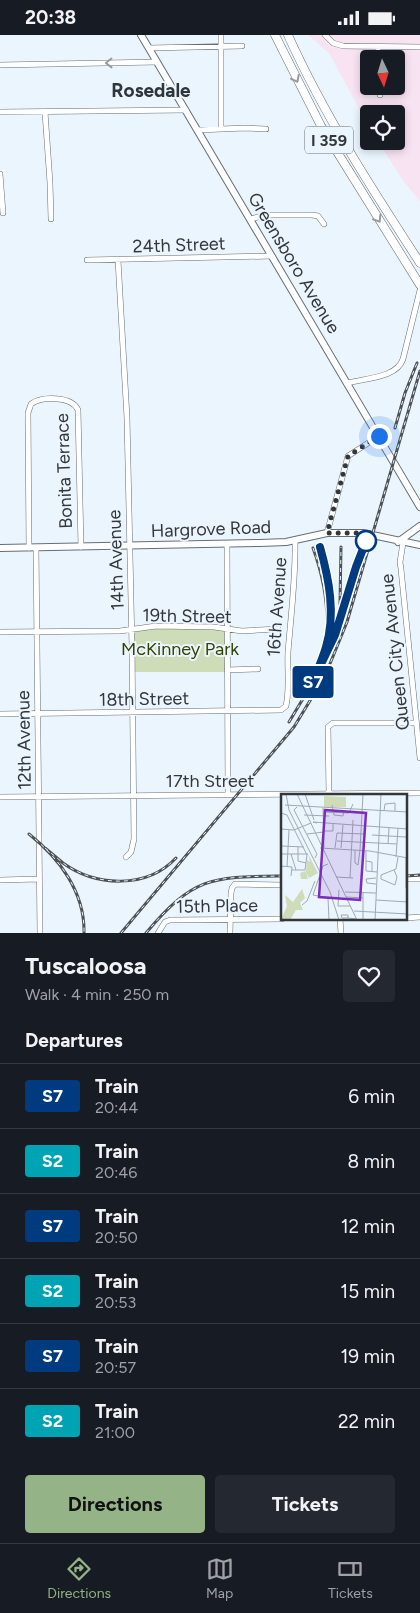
<!DOCTYPE html>
<html lang="en">
<head>
<meta charset="utf-8">
<style>
  body { margin:0; font-family:Figtree,sans-serif; background:#242831; color:#f1f3f6; height:100vh; display:flex; flex-direction:column; font-size:19px; white-space:nowrap }
  * { box-sizing:border-box; margin:0 }
  p { font-size:16px; color:#9ea1a6 }
  .icon { flex:none; width:28px; height:28px; fill:none; stroke:currentColor; stroke-width:2; stroke-linecap:round; stroke-linejoin:round }
  .map { position:relative; height:898px; overflow:hidden }
  .side { display:flex; flex-direction:column; background:#171b24; flex:1 }
  .side>* { flex:none }
  .badge { padding:0 10px; border-radius:4px; font-size:18px; line-height:32px }
  .needle { width:32px; rotate:176deg }
  .controls { position:absolute; left:360px; top:15px; display:grid; gap:10px }
  .controls a { display:grid; place-items:center; width:45px; height:45px; border-radius:5px; background:#171b24; box-shadow:0 2px 8px #0003; font-size:25px }
  .you { position:absolute; width:25px; height:25px; margin:-12px; border:4px solid #fff; border-radius:50%; background:#1a73e8; box-shadow:0 0 0 8px #1a73e833 }
  .map>.badge { position:absolute; translate:-50% -50%; box-shadow:0 0 0 2px #fff }
  h2 { padding:0 25px; font-size:19px; line-height:45px }
  .round { display:grid; place-items:center; flex:none; width:52px; height:52px; border-radius:5px; background:#242831 }
  .overview { display:flex; align-items:center; justify-content:space-between; height:85px; padding:0 25px }
  h1 { font-size:24px; font-weight:700; line-height:38px }
  .cta { display:flex; gap:10px; margin-top:auto; padding:10px 25px }
  .cta a { flex:1; height:58px; border-radius:5px; background:#94b487; color:#111; font-size:20px; font-weight:700; line-height:58px; text-align:center }
  .cta a+a { background:#242831; color:#f1f3f6 }
  ul { padding:0; list-style:none }
  li { display:flex; align-items:center; gap:15px; height:65px; padding:0 25px; border-top:1px solid #363941 }
  li div { flex:1 }
  li b { display:block; font-size:19px }
  li em { font-style:normal }
  li .badge { min-width:55px; font-weight:700; text-align:center }
  .status { display:flex; justify-content:space-between; align-items:center; height:35px; padding:0 25px; background:#171b24; direction:ltr }
  .status svg { height:14px; fill:currentColor }
  .tabs { display:flex; justify-content:space-around; align-items:center; height:70px; border-top:1px solid #363941; background:#171b24; font-size:14px; color:#9ea1a6 }
  .tabs a { display:grid; justify-items:center; gap:2px }
  .tabs .selected { color:#94b487 }
  .map>svg:first-child { display:block }
</style>
</head>
<body>
<div class="status"><b>20:38</b><svg viewBox="0 0 49 12"><path d="M0 12V9h3v3zM5 12V6h3v6zM10 12V3h3v9zM15 12V0h3v12zM26 1h20v11H26zM47 4h2v5h-2z"/></svg></div>
<div class="map">
<svg width="420" height="898" viewBox="0 0 420 898">
  <rect width="100%" height="100%" fill="#ebf5fe"/>
  <!-- industrial -->
  <path fill="#f8e3f2" fill-rule="evenodd" d="M308,0H420V166L404,147L378,106H396V79H369V92L329,18ZM369,24H396V51H369Z"/>
  <!-- green -->
  <path fill="#cedcb8" d="M132,593H227V637H132Z"/>
  <g fill="none" stroke-linecap="round" stroke-linejoin="round">
    <!-- minor casing -->
    <g stroke="#656e75" stroke-width="6">
      <path id="minor" d="M325,0L333,8L343,11L420,12
        M378,12V24
        M149,13L242,11
        M0,30L157,27
        M380,51V60
        M0,77L186,75
        M45,77L50,148L51,184
        M221,93V0
        M198,95L245,93L266,94
        M0,139L3,178
        M251,184L265,180H312L318,181L324,189
        M87,225L272,221
        M118,225L127,383L132,612L134,804L131,817L126,822
        M348,348C365,343 397,343 403,324L420,255
        M327,498L348,421L379,401
        M403,508L400,527L401,534L420,723
        M227,509L228,760
        M29,513L28,378L31,369C42,361 72,361 78,375L81,512
        M36,513L40,898
        M0,597L120,596L156,591L214,592L242,596L278,594
        M227,635L258,634
        M0,679L281,675L286,671C290,653 287,635 288,617C291,579 296,542 295,505
        M329,759L328,692L333,688H416
        M0,762L420,758
        M406,844H420
        M0,845L39,844
        M406,883L420,882
        M340,884L341,898
        M158,898L165,887L170,885L282,884
        M230,898L231,858L232,853L235,849L282,850"/>
    </g>
    <!-- major casing -->
    <g stroke="#656e75" stroke-width="8">
      <path id="major" d="M141,0L420,472
        M398,507L420,491
        M0,513L260,508L286,507L327,498H363L420,510"/>
    </g>
    <!-- highway casing -->
    <g stroke="#656e75" stroke-width="9">
      <path id="highway" d="M275,0L321,91L420,250
        M288,0C324,80 372,154 420,228"/>
    </g>
    <!-- minor -->
    <use href="#minor" stroke="#fff" stroke-width="5"/>
    <!-- major -->
    <use href="#major" stroke="#fff" stroke-width="6"/>
    <!-- highway -->
    <use href="#highway" stroke="#fff" stroke-width="8"/>
    <!-- rail casing -->
    <g stroke="#4d5255" stroke-width="3">
      <path id="rail" d="M395,393L405,358L417,328
        M313,513C325,546 331,581 324,616
        M340,569L341,512
        M289,687L310,652L335,600L362,515
        M29,799C59,823 85,857 84,898
        M45,813C51,818 57,823 63,828C96,852 147,854 176,823
        M406,841L420,840
        M121,898L294,692L325,641L347,587L420,336
        M146,898C194,841 212,842 282,841"/>
    </g>
    <!-- rail -->
    <use href="#rail" stroke="#ebf5fe" stroke-width="1" stroke-dasharray="4" stroke-linecap="butt"/>
  </g>
  <!-- one-way arrows -->
  <defs><path id="oneway-chevron" d="M-2-3.5L2.5 0L-2 3.5" fill="none" stroke-width="1.6" stroke-linecap="round" stroke-linejoin="round" transform="scale(1.25)"/></defs>
  <g stroke="#999b9c">
    <use href="#oneway-chevron" transform="translate(109 28) rotate(179)"/>
    <use href="#oneway-chevron" transform="translate(296 44) rotate(63)"/>
    <use href="#oneway-chevron" transform="translate(378 184) rotate(58)"/>
  </g>
  <g fill="none" stroke-linecap="round" stroke-linejoin="round">
    <!-- line casing -->
    <g stroke="#fff" stroke-width="11">
      <path id="line" d="M320,512C329,544 336,579 326,612C322,626 316,639 310,652L335,600L356,532L366,506"/>
    </g>
    <!-- line -->
    <use href="#line" stroke="#003b80" stroke-width="8"/>
    <!-- walk -->
    <path stroke="#33373a" stroke-width="5" stroke-dasharray="0 9" d="M366,506L367,499L363,498H327L348,421L379,401"/>
  </g>
  <!-- markers -->
  <circle fill="#fff" stroke="#003b80" stroke-width="2.5" cx="366" cy="506" r="10"/>
  <g text-anchor="middle" dominant-baseline="central" stroke-width="4" stroke-linejoin="round" paint-order="stroke">
    <!-- shield labels -->
    <rect fill="#ebf5fe" stroke="#6a7075" stroke-width="1" x="305" y="91.5" width="48" height="27" rx="4"/>
    <g font-size="16" font-weight="bold" fill="#33373a">
      <text x="329" y="105">I 359</text>
    </g>
    <!-- street labels -->
    <g font-size="18" fill="#33373a" stroke="#ebf5fe">
      <text transform="translate(179 210) rotate(-2)">24th Street</text>
      <text transform="translate(294 228) rotate(59)">Greensboro Avenue</text>
      <text transform="translate(64 436) rotate(-92)">Bonita Terrace</text>
      <text transform="translate(211 494) rotate(-2)">Hargrove Road</text>
      <text transform="translate(116 525) rotate(-92)">14th Avenue</text>
      <text transform="translate(277 572) rotate(-86)">16th Avenue</text>
      <text transform="translate(187 581) rotate(1)">19th Street</text>
      <text transform="translate(395 617) rotate(-96)">Queen City Avenue</text>
      <text transform="translate(144 664) rotate(-1)">18th Street</text>
      <text transform="translate(24 705) rotate(-91)">12th Avenue</text>
      <text x="210" y="746">17th Street</text>
      <text transform="translate(217 871) rotate(-1)">15th Place</text>
    </g>
    <!-- park labels -->
    <g font-size="18" fill="#324300" stroke="#ebf5fe">
      <text x="180" y="614">McKinney Park</text>
    </g>
    <!-- neighbourhood labels -->
    <g font-size="19" font-weight="bold" fill="#2e363d" stroke="#ebf5fe">
      <text x="151" y="55">Rosedale</text>
    </g>
  </g>
  <!-- overview -->
  <g transform="translate(281 759)">
    <rect width="126" height="126" fill="#ebf5fe"/>
    <path d="M43,2L65,3V13H43ZM27,60L37,79L28,84L25,78L27,85H20L19,79L25,77L26,66L29,68ZM21,95L24,104L19,109L22,116H15L9,126H0L6,112L4,101L12,108Z" fill="#cedcb8"/>
    <path fill="none" stroke="#a1a9b0" stroke-width="1" d="M5,0L8,16L49,98L58,126M16,0L76,126M24,0L33,26M4,11L127,18M51,11L53,21L62,22L63,16M16,13L13,16L36,60L34,64M42,14L43,54M103,17L104,10L114,9V17M42,18L68,19L72,10M0,19L6,21L26,61L24,76H11M23,21L48,22M36,29L32,28L127,35M0,35L13,36L30,29M43,37H52V30M26,40L43,38M91,41L125,43M56,47L116,50M107,50L108,34M0,52L23,53M17,53V67L25,69M39,54L89,57L127,64M54,54L56,39L84,40M60,54L62,31M74,56V69L77,71L79,56M79,56L82,0M85,57V77L96,78M0,60H27M10,60L15,76M115,63L117,34M85,67L91,68V78M47,70L42,72L32,101L47,104L48,126M0,72L11,73L10,82M6,73L8,36M100,81V85L114,91L116,83L113,76M100,81L115,75L117,63M55,83L72,84M69,84L72,26M95,90L86,89L85,85L95,84M125,94V64M58,96L57,112H69M64,98L95,99M65,103L82,104M95,106L127,108M21,111L26,107L34,87M73,117L127,120M67,124V121H60L61,124H67L75,125M82,126V99M94,126L100,0"/>
    <path fill="#7b2cbf" fill-opacity="0.15" stroke="#7b2cbf" stroke-width="2.5" d="M44,16L85,19L79,106L38,103Z"/>
    <rect width="126" height="126" fill="none" stroke="#33373a" stroke-width="2.5"/>
  </g>
</svg>
<div class="controls">
<a><svg class="needle" viewBox="-14 -14 28 28"><path d="M0-13l5 13h-10z" fill="#e53935"/><path d="M0 13l5-13h-10z" fill="#9ea1a6"/></svg></a>
<a><svg class="icon" aria-label="locate" viewBox="0 0 24 24"><circle cx="12" cy="12" r="6"/><path d="M12 2v4M12 18v4M2 12h4M18 12h4"/></svg></a>
</div>
<div class="you" style="left:379px;top:401px"></div>
<b class="badge" style="left:313px;top:647px;background:#003b80;color:#fff">S7</b>
</div>
<section class="side">
<div class="overview"><div><h1>Tuscaloosa</h1><p>Walk · 4 min · 250 m</p></div><a class="round"><svg class="icon" aria-label="heart" viewBox="0 0 24 24"><path d="M12 20l-8-8c-3-5 5-10 8-4 3-6 11-1 8 4z"/></svg></a></div>
<h2>Departures</h2>
<ul>
<li><span class="badge" style="background:#003b80;color:#fff">S7</span><div><b>Train</b><p>20:44</p></div><em>6 min</em></li>
<li><span class="badge" style="background:#00a3b4;color:#fff">S2</span><div><b>Train</b><p>20:46</p></div><em>8 min</em></li>
<li><span class="badge" style="background:#003b80;color:#fff">S7</span><div><b>Train</b><p>20:50</p></div><em>12 min</em></li>
<li><span class="badge" style="background:#00a3b4;color:#fff">S2</span><div><b>Train</b><p>20:53</p></div><em>15 min</em></li>
<li><span class="badge" style="background:#003b80;color:#fff">S7</span><div><b>Train</b><p>20:57</p></div><em>19 min</em></li>
<li><span class="badge" style="background:#00a3b4;color:#fff">S2</span><div><b>Train</b><p>21:00</p></div><em>22 min</em></li>
</ul>
<div class="cta"><a>Directions</a><a>Tickets</a></div>
</section>
<nav class="tabs">
<a class="selected"><svg class="icon" aria-label="directions" viewBox="0 0 24 24"><path d="M12 3l9 9-9 9-9-9zM9 14v-3h6M13 9l2 2-2 2"/></svg>Directions</a>
<a><svg class="icon" aria-label="map" viewBox="0 0 24 24"><path d="M3 6l6-2 6 2 6-2v14l-6 2-6-2-6 2zM9 4v14M15 6v14"/></svg>Map</a>
<a><svg class="icon" aria-label="tickets" viewBox="0 0 24 24"><path d="M3 7h18v10H3zM15 7v10"/></svg>Tickets</a>
</nav>
</body>
</html>
